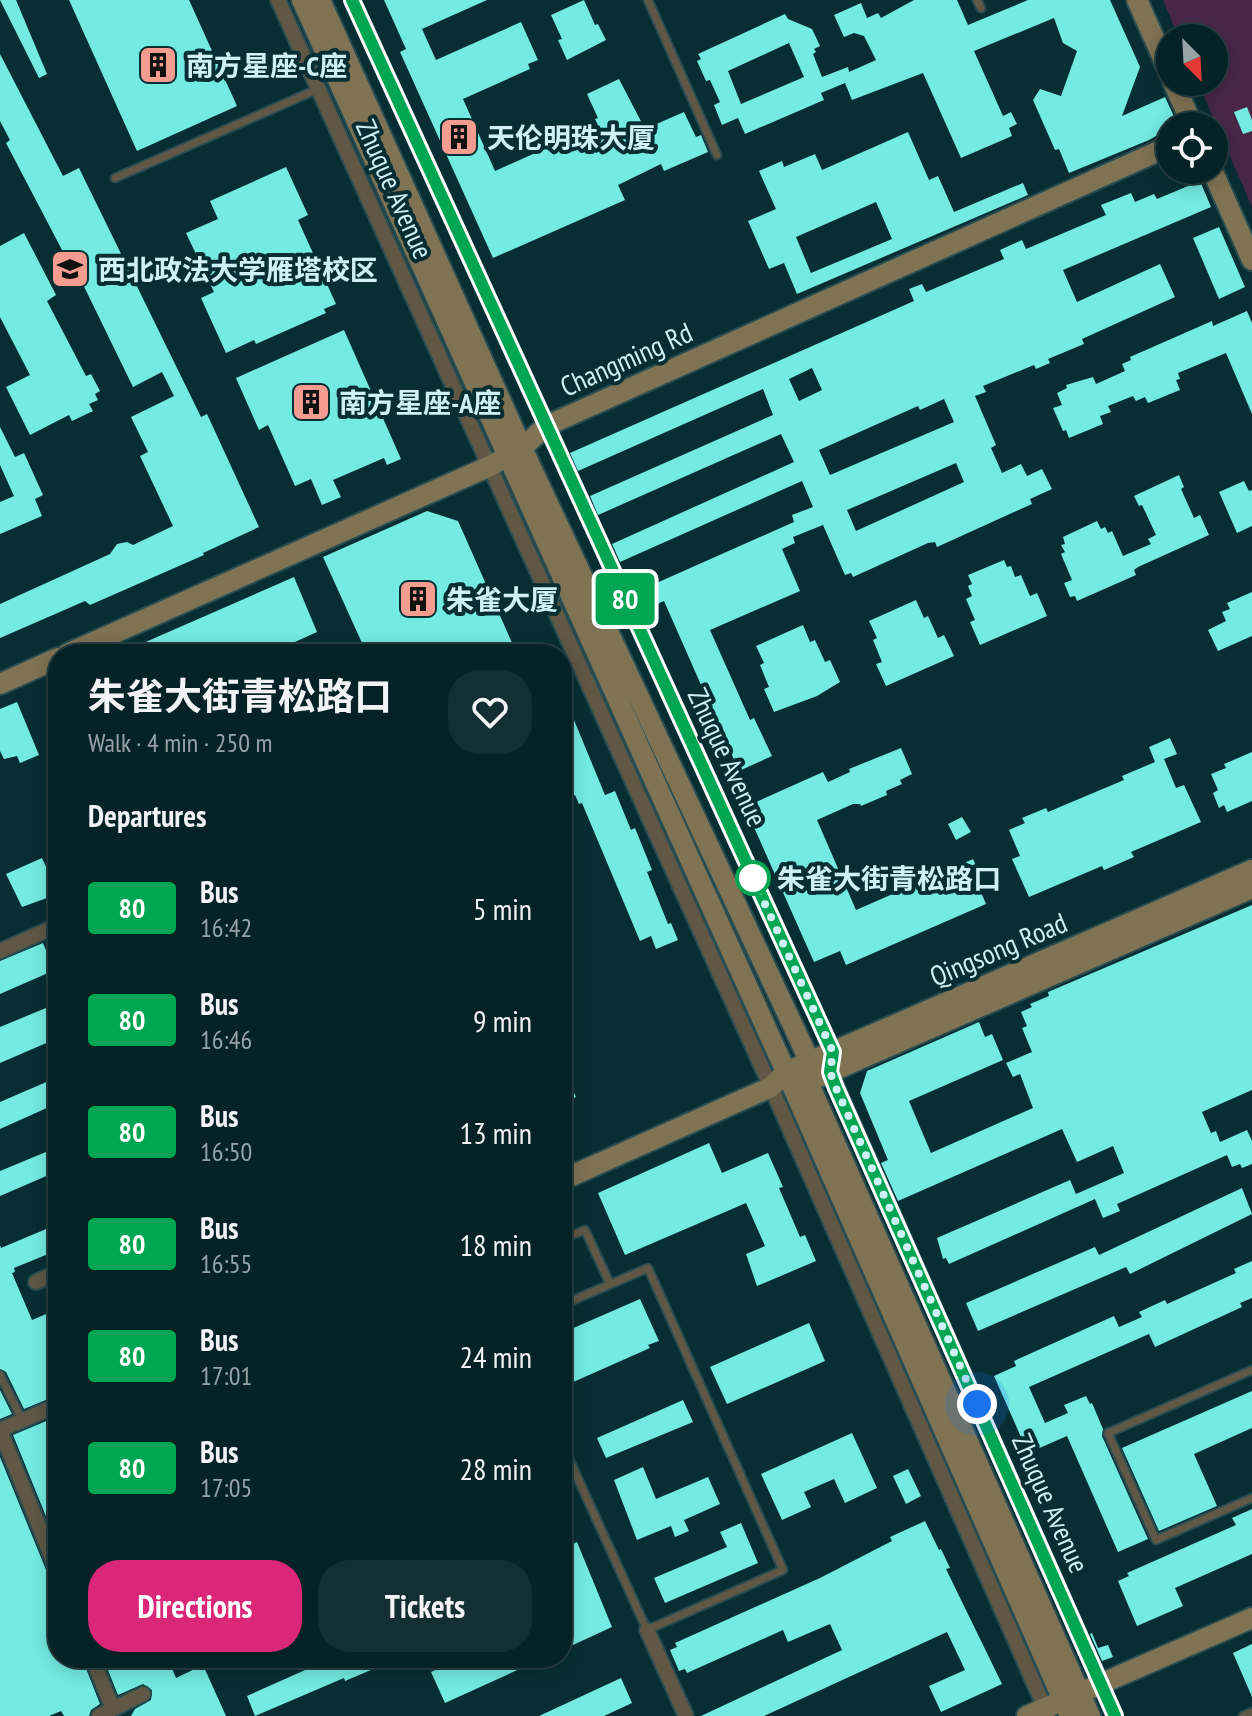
<!DOCTYPE html>
<html lang="en">
<head>
<meta charset="utf-8">
<style>
  body { margin:0; font-family:"PT Sans Narrow","Noto Sans SC",sans-serif; background:#132f32; color:#f1f3f6; height:100vh; display:flex; flex-direction:column; font-size:30px; white-space:nowrap }
  * { box-sizing:border-box; margin:0 }
  p { font-size:26px; color:#97a4a7 }
  .icon { flex:none; width:44px; height:44px; fill:none; stroke:currentColor; stroke-width:2; stroke-linecap:round; stroke-linejoin:round }
  .map { position:relative; flex:1; overflow:hidden }
  .details { position:absolute; left:48px; top:644px; width:524px; height:1024px; display:flex; flex-direction:column; background:#052226; border-radius:32px; box-shadow:0 4px 20px #0003,0 0 0 2px #263f43 }
  .details>* { flex:none }
  .badge { padding:0 16px; border-radius:6px; font-size:28px; line-height:52px }
  .needle { width:52px; rotate:156deg }
  .buttons { position:absolute; left:1156px; top:24px; display:grid; gap:16px }
  .buttons a { display:grid; place-items:center; width:72px; height:72px; border-radius:50%; background:#052226; box-shadow:0 4px 20px #0003,0 0 0 2px #263f43; font-size:40px }
  .you { position:absolute; width:40px; height:40px; margin:-20px; border:6px solid #fff; border-radius:50%; background:#1a73e8; box-shadow:0 0 0 12px #1a73e833 }
  .map>.badge { position:absolute; translate:-50% -50%; box-shadow:0 0 0 4px #fff }
  h2 { padding:0 40px; font-size:30px; line-height:72px }
  .round { display:grid; place-items:center; flex:none; width:84px; height:84px; border-radius:32px; background:#132f32 }
  .headline { display:flex; align-items:center; justify-content:space-between; height:136px; padding:0 40px }
  h1 { font-size:38px; font-weight:700; line-height:60px }
  .action { display:flex; gap:16px; margin-top:auto; padding:16px 40px }
  .action a { flex:1; height:92px; border-radius:32px; background:#db2777; color:#fff; font-size:32px; font-weight:700; line-height:92px; text-align:center }
  .action a+a { background:#132f32; color:#f1f3f6 }
  ul { padding:0; list-style:none }
  li { display:flex; align-items:center; gap:24px; height:112px; padding:0 40px }
  li div { flex:1 }
  li b { display:block; font-size:30px }
  li em { font-style:normal }
  li .badge { min-width:88px; font-weight:700; text-align:center }
  .map>svg:first-child { display:block }
</style>
</head>
<body>
<div class="map">
<svg width="1252" height="1716" viewBox="0 0 1252 1716">
  <rect width="100%" height="100%" fill="#072e33"/>
  <!-- green -->
  <path fill="#482747" d="M1163,0H1252V207L1198,82H1214V38H1179Z"/>
  <!-- building -->
  <path fill="#74ebe1" fill-rule="evenodd" d="M0,0H16L47,74L39,78Z
    M69,0H189L237,106L137,151Z
    M384,0H487L422,29L436,60L521,22L538,60L528,64L530,69L463,99L495,171L598,125L595,119L598,118L587,94L619,79L645,129L684,112L696,137L701,135L708,152L664,171L661,164L618,185L625,200L493,258L400,52L406,49Z
    M584,0L595,25L598,24L606,40L567,60L558,40L562,39L551,15Z
    M914,0H957L968,25L1028,0H1110L1140,67L1122,116L1165,97L1178,125L1170,126V128L1149,140L1069,173L1059,149L1055,150L1033,100L1040,89L1061,96L1077,51L1063,43L1054,18L974,51L1003,116L1011,112L1017,124L1009,128L1012,136L961,158L923,73L852,100L845,83L821,93L824,100L745,134L738,118L722,125L714,105L720,102L710,80L706,81L697,61L701,59L698,54L785,14L788,19L812,29L820,46L814,49L816,52L813,54L822,77L848,67L849,72L876,60L864,36L854,33L844,37L834,15L861,3L867,18L878,13L881,18ZM789,43L804,77L741,104L728,71Z
    M0,54L63,176L79,168L201,417L207,414L259,527L203,553L204,555L90,605L85,601L0,638V604L110,554L117,544L127,542L133,545L173,526L140,456L148,452L131,417L174,396L162,372L133,387L75,268L72,269L6,143L10,140L0,121Z
    M1247,107L1252,120V131L1243,134L1234,112Z
    M908,132L929,180L938,176L954,212L1023,183L1028,195L797,294L784,263L769,269L748,221L776,209L759,171L782,161L784,167L815,154L822,170ZM876,202L892,239L811,273L796,237Z
    M286,167L308,215L298,220L336,304L324,309L326,313L256,344L254,340L226,353L201,298L214,292L186,233L218,219L210,201Z
    M1200,181L1211,207L1063,270L1077,302L1160,264L1175,297L1082,339L1084,344L1048,359L1050,363L1036,369L1034,365L983,386L986,392L975,396L996,445L991,448L1002,473L1021,464L1027,476L1042,469L1052,489L1030,499L1032,504L937,547L935,542L928,543L853,577L851,573L845,575L823,525L793,537L795,543L782,549L800,591L710,630L750,720L754,718L772,756L739,771L664,601L642,611L634,593L794,522L792,515L813,507L802,481L620,562L612,544L794,462L781,434L598,515L590,496L773,415L763,389L578,471L570,453L914,301L909,289L922,284L926,292L1004,259L1000,250L1022,240L1026,249L1106,215L1101,205L1131,193L1135,202L1154,194L1157,199ZM812,368L822,390L799,401L789,379ZM944,399L954,422L830,475L819,450L918,406L920,410ZM956,463L964,482L856,531L847,510Z
    M1219,227L1245,287L1219,299L1193,238Z
    M24,233L56,295L47,301L86,376L91,374L100,391L95,394L98,400L89,404L93,411L72,421L69,415L30,435L6,387L30,375L0,317V246Z
    M1247,311L1252,323V414L1226,353L1178,373L1180,379L1176,380L1180,390L1148,403L1145,397L1136,401L1133,396L1108,406L1111,412L1100,416L1103,424L1069,438L1066,430L1063,431L1053,408L1062,405L1057,393L1067,388L1066,385L1093,377L1096,384L1125,371L1122,364L1131,360L1130,357L1212,321L1213,326Z
    M344,330L401,459L387,465L384,458L333,480L341,497L322,505L311,479L295,486L268,425L259,430L236,378Z
    M0,427L15,457L24,453L43,495L35,499L42,516L0,534V502L14,496L0,465Z
    M1179,475L1184,487L1181,489L1194,518L1200,515L1209,535L1138,567L1134,570L1136,575L1077,601L1075,596L1070,597L1064,583L1072,580L1061,554L1065,552L1061,545L1065,544L1063,537L1097,521L1101,529L1105,527L1108,533L1112,531L1123,556L1151,544L1148,539L1156,535L1142,505L1139,506L1134,496Z
    M1244,481L1249,491L1252,490V526L1237,533L1219,492Z
    M427,511L458,521L517,654H367L323,557Z
    M1004,560L1007,567L1011,566L1015,577L1021,575L1030,596L1037,593L1047,616L980,645L970,622L975,620L966,599L972,596L968,586L972,584L968,575Z
    M294,577L317,632L295,642V649L283,654H146L141,644Z
    M1252,592V636L1218,651L1208,630L1226,621L1222,612L1230,609L1227,603Z
    M916,600L924,618L928,616L938,638L944,635L954,656L886,686L876,664L882,662L873,640L877,638L869,621Z
    M803,625L810,642L815,640L825,662L830,660L840,682L817,696L774,712L764,689L769,687L760,665L764,663L756,646Z
    M562,691L605,795L615,791L631,830L635,828L652,870L647,872L668,924L671,923L678,940L656,949L651,936L640,941L582,803L579,804L575,795L570,798L567,790L562,792Z
    M17,702L39,755L20,763L17,756L4,759L0,751V709Z
    M1170,738L1177,754L1164,759L1176,788L1184,785L1201,822L1131,852L1134,857L1104,870L1102,866L1029,897L1012,859L1020,856L1009,830L1025,823L1022,818L1046,808L1048,812L1124,780L1122,776L1155,762L1149,747Z
    M901,748L912,774L900,780L902,784L886,791L887,795L861,806L860,804H853L817,820L856,910L973,859L986,888L980,890L986,904L846,965L840,951L814,962L745,807L823,772L828,782L850,772L849,769Z
    M1252,752V801L1227,812L1224,805L1219,808L1213,793L1218,790L1211,774L1226,768L1224,764Z
    M962,817L971,832L956,840L948,824Z
    M42,858L53,882L58,880V894L22,907L6,874Z
    M1252,905V1090L1202,1112L1211,1133L1216,1131L1220,1142L1247,1130L1252,1141V1164L1242,1168L1240,1164L1232,1167L1227,1155L1117,1204L1120,1211L1103,1218L1095,1199L949,1264L946,1258L943,1259L937,1238L1070,1180L1076,1194L1124,1173L1113,1146L1077,1162L1062,1129L898,1201L881,1163L888,1160L860,1093L867,1071L979,1022L985,1037L992,1034L1003,1060L909,1101L931,1153L1033,1108L1020,1074L1013,1077L1006,1063L1032,1052L1022,1028L1027,1026L1021,1012L1032,1007L1030,1004L1049,996L1048,992Z
    M43,943L53,967L47,970L48,973L0,994V961Z
    M58,1003V1038L0,1063V1027Z
    M562,1068L576,1097L562,1103Z
    M58,1077V1103L0,1129V1102Z
    M709,1143L722,1173L768,1153L783,1187L779,1188L800,1237L805,1235L816,1261L757,1286L746,1254L765,1246L746,1203L625,1255L598,1193Z
    M58,1147V1171L0,1196V1171Z
    M1242,1188L1252,1214L1130,1274L1126,1267L978,1331L966,1303L1095,1247L1099,1255Z
    M58,1224V1250L14,1268L15,1272L12,1273L32,1320L58,1309V1395L24,1409L6,1372L0,1369V1245L1,1248Z
    M1252,1261V1298L1240,1303L1242,1307L1155,1347L1149,1334L1029,1387L1045,1423L1068,1413L1064,1405L1086,1396L1090,1404L1092,1403L1103,1429L1102,1436L1148,1539L1118,1552L1067,1436L1028,1453L994,1376L1016,1366L1014,1361L1114,1316L1119,1327L1142,1317L1139,1312L1165,1300L1167,1304L1236,1273L1234,1269Z
    M640,1299L659,1341L648,1345L650,1348L562,1387V1333Z
    M809,1323L825,1361L727,1404L710,1367Z
    M0,1390L12,1414L0,1419Z
    M1252,1391V1428L1194,1454L1217,1506L1159,1531L1122,1448Z
    M683,1400L693,1422L606,1458L597,1438Z
    M58,1416V1546L13,1435Z
    M852,1433L877,1488L845,1503L834,1479L804,1492L811,1507L782,1520L761,1474Z
    M0,1457L49,1577L58,1583V1658H82L100,1704L91,1710L89,1716H64L61,1711L49,1716H0Z
    M643,1467L656,1499L708,1477L720,1504L684,1520L689,1531L675,1537L671,1526L637,1540L614,1480Z
    M908,1469L921,1496L906,1504L893,1476Z
    M1252,1509V1554L1175,1588L1183,1606L1137,1626L1118,1581L1129,1576L1127,1573L1236,1525L1232,1518Z
    M925,1521L939,1550L941,1549L950,1568L946,1569L1002,1684L941,1712L929,1686L965,1670L947,1632L764,1716H701L842,1650L830,1624L788,1642L783,1630L687,1673L685,1669L679,1671L670,1650L677,1647L675,1643L820,1578L892,1541L890,1537Z
    M741,1523L758,1563L665,1603L654,1578L727,1547L720,1532Z
    M577,1542L612,1627L562,1650V1549Z
    M1092,1633L1098,1648L1108,1645L1113,1657L1102,1661L1090,1634Z
    M1252,1644V1697L1233,1653Z
    M103,1658H168L176,1678L203,1665L226,1716H131L135,1709L151,1700L152,1690L143,1684L118,1695Z
    M332,1658H399L345,1681L344,1678L255,1716L247,1696Z
    M463,1658H544L445,1703L431,1672Z
    M621,1678L632,1703L604,1716H539Z"/>
  <g fill="none" stroke-linecap="round" stroke-linejoin="round">
    <!-- lane casing -->
    <g stroke="#274d52" stroke-width="11">
      <path id="lane" d="M648,0L717,155
        M977,0L981,8
        M115,178L318,89
        M562,1239L585,1230L610,1284
        M562,1305L648,1268L783,1570L647,1630L569,1459L562,1454
        M1252,1370L1108,1433L1156,1540L1252,1498
        M0,1375L22,1420
        M1243,1716L1252,1712"/>
    </g>
    <!-- street casing -->
    <g stroke="#274d52" stroke-width="18">
      <path id="street" d="M278,0L771,1087L1048,1715
        M352,0L833,1052L830,1072L1115,1716
        M0,951L52,928L58,941
        M36,1282L58,1272
        M0,1430L58,1573
        M0,1430L58,1405
        M647,1630L686,1716
        M92,1658L113,1709
        M99,1716L143,1694"/>
    </g>
    <!-- secondary casing -->
    <g stroke="#274d52" stroke-width="24">
      <path id="secondary" d="M302,0L786,1072L1070,1716
        M320,0L522,448L810,1062L808,1082L1090,1716
        M1137,0L1170,74
        M1173,82L1193,126
        M1212,170L1252,260
        M67,654L490,466L522,448L546,426L1170,146
        M0,684L58,658
        M798,1086L1252,888
        M562,1180L771,1087L786,1072L1252,870
        M1027,1716L1252,1618"/>
    </g>
    <!-- lane -->
    <use href="#lane" stroke="#605845" stroke-width="7"/>
    <!-- street -->
    <use href="#street" stroke="#605845" stroke-width="14"/>
    <!-- secondary -->
    <use href="#secondary" stroke="#807354" stroke-width="20"/>
  </g>
  <g fill="none" stroke-linecap="round" stroke-linejoin="round">
    <!-- line casing -->
    <g stroke="#fff" stroke-width="18">
      <path id="line" d="M352,0L833,1052L830,1072L836,1088L1115,1716"/>
    </g>
    <!-- line -->
    <use href="#line" stroke="#00a651" stroke-width="12"/>
    <!-- walk -->
    <path stroke="#cff0f5" stroke-width="8" stroke-dasharray="0 14.4" d="M753,878L833,1052L830,1072L836,1088L977,1404"/>
  </g>
  <!-- icons -->
  <defs>
    <g id="building-square" transform="scale(2)"><rect x="-9" y="-9" width="18" height="18" rx="4" fill="#f59c90" stroke="#072e33"/><path d="M-4-6H4V6H1V3H-1V6H-4ZM-2.5-4.3h1.7v1.8h-1.7ZM.8-4.3h1.7v1.8H.8ZM-2.5-1h1.7V.8h-1.7ZM.8-1h1.7V.8H.8Z" fill="#111"/></g>
    <g id="university-square" transform="scale(2)"><rect x="-9" y="-9" width="18" height="18" rx="4" fill="#f59c90" stroke="#072e33"/><path d="M0-5L7-2L0 1L-7-2ZM-4 1L0 2.5L4 1V4Q0 6-4 4Z" fill="#111"/></g>
  </defs>
  <g fill-rule="evenodd">
    <use href="#building-square" x="158" y="65"/>
    <use href="#building-square" x="459" y="137"/>
    <use href="#university-square" x="70" y="269"/>
    <use href="#building-square" x="311" y="402"/>
    <use href="#building-square" x="418" y="599"/>
  </g>
  <!-- markers -->
  <circle fill="#fff" stroke="#00a651" stroke-width="4" cx="753" cy="878" r="16"/>
  <g text-anchor="middle" dominant-baseline="central" stroke-width="8" stroke-linejoin="round" paint-order="stroke">
    <!-- poi labels -->
    <g font-size="28" font-weight="bold" fill="#cff0f5" stroke="#072e33" text-anchor="start">
      <text x="186" y="65">南方星座-C座</text>
      <text x="487" y="137">天伦明珠大厦</text>
      <text x="98" y="269">西北政法大学雁塔校区</text>
      <text x="339" y="402">南方星座-A座</text>
      <text x="446" y="599">朱雀大厦</text>
    </g>
    <!-- street labels -->
    <g font-size="28" fill="#cff0f5" stroke="#072e33">
      <text transform="translate(395 189) rotate(66)">Zhuque Avenue</text>
      <text transform="translate(626 359) rotate(-24)">Changming Rd</text>
      <text transform="translate(728 757) rotate(65)">Zhuque Avenue</text>
      <text transform="translate(998 949) rotate(-23)">Qingsong Road</text>
      <text transform="translate(1051 1503) rotate(66)">Zhuque Avenue</text>
    </g>
    <!-- stop labels -->
    <g font-size="28" font-weight="bold" fill="#cff0f5" stroke="#072e33" text-anchor="start">
      <text x="777" y="878">朱雀大街青松路口</text>
    </g>
  </g>
</svg>
<div class="buttons">
<a><svg class="needle" viewBox="-14 -14 28 28"><path d="M0-13l5 13h-10z" fill="#e53935"/><path d="M0 13l5-13h-10z" fill="#97a4a7"/></svg></a>
<a><svg class="icon" aria-label="locate" viewBox="0 0 24 24"><circle cx="12" cy="12" r="6"/><path d="M12 2v4M12 18v4M2 12h4M18 12h4"/></svg></a>
</div>
<div class="you" style="left:977px;top:1404px"></div>
<b class="badge" style="left:625px;top:599px;background:#00a651;color:#fff">80</b>
<section class="details">
<div class="headline"><div><h1>朱雀大街青松路口</h1><p>Walk · 4 min · 250 m</p></div><a class="round"><svg class="icon" aria-label="heart" viewBox="0 0 24 24"><path d="M12 20l-8-8c-3-5 5-10 8-4 3-6 11-1 8 4z"/></svg></a></div>
<h2>Departures</h2>
<ul>
<li><span class="badge" style="background:#00a651;color:#fff">80</span><div><b>Bus</b><p>16:42</p></div><em>5 min</em></li>
<li><span class="badge" style="background:#00a651;color:#fff">80</span><div><b>Bus</b><p>16:46</p></div><em>9 min</em></li>
<li><span class="badge" style="background:#00a651;color:#fff">80</span><div><b>Bus</b><p>16:50</p></div><em>13 min</em></li>
<li><span class="badge" style="background:#00a651;color:#fff">80</span><div><b>Bus</b><p>16:55</p></div><em>18 min</em></li>
<li><span class="badge" style="background:#00a651;color:#fff">80</span><div><b>Bus</b><p>17:01</p></div><em>24 min</em></li>
<li><span class="badge" style="background:#00a651;color:#fff">80</span><div><b>Bus</b><p>17:05</p></div><em>28 min</em></li>
</ul>
<div class="action"><a>Directions</a><a>Tickets</a></div>
</section>
</div>
</body>
</html>
